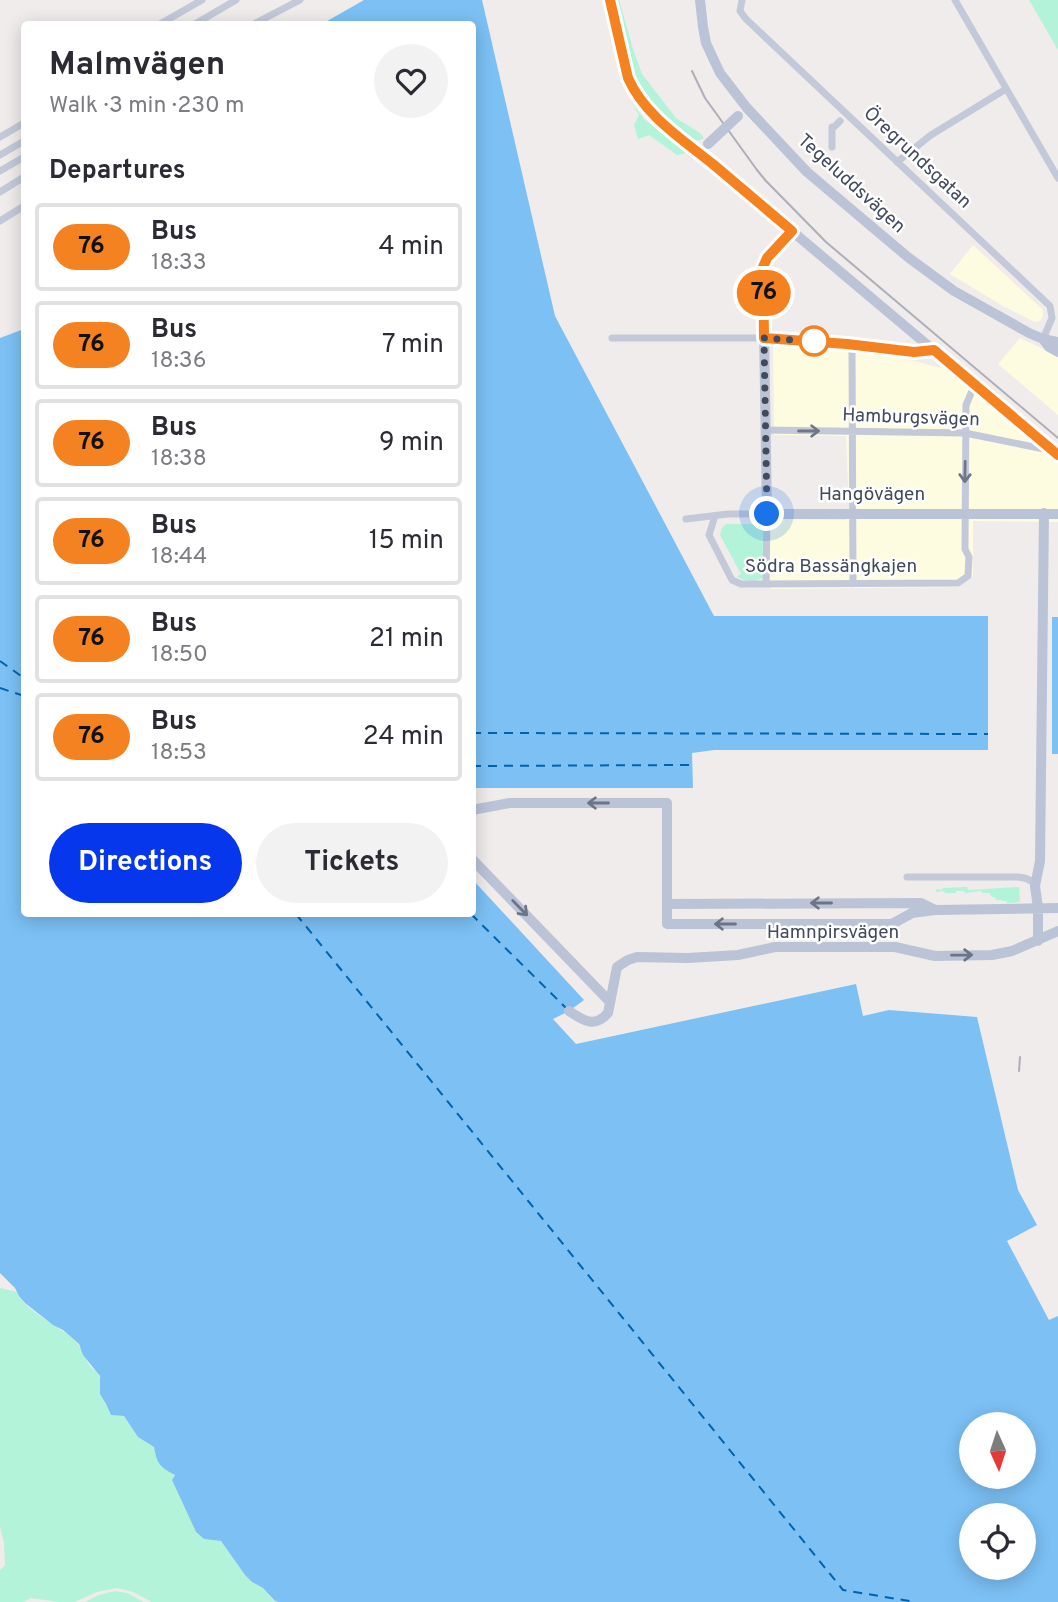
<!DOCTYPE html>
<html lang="en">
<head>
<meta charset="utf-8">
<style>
  body { margin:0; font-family:Overpass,sans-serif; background:#f2f2f3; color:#2b2b33; height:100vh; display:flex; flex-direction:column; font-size:26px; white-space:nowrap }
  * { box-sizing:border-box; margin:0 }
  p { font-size:23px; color:#7c7c81 }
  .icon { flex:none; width:38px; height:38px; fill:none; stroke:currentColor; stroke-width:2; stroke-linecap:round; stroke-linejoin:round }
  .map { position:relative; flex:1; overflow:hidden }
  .drawer { position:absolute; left:21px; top:21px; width:455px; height:896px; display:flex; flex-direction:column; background:#fff; border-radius:7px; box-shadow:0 4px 18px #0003 }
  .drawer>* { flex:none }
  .badge { padding:0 14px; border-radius:23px; font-size:24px; line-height:46px }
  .needle { width:46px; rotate:177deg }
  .tools { position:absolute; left:959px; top:1412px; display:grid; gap:14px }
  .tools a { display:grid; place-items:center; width:77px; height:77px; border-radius:50%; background:#fff; box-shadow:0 4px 18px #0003; font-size:35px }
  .you { position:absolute; width:35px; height:35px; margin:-18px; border:5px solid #fff; border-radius:50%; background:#1a73e8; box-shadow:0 0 0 10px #1a73e833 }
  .map>.badge { position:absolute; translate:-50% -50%; box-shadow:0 0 0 4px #fff }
  h2 { padding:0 28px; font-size:26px; line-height:63px }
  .round { display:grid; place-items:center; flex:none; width:74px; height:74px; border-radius:37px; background:#f2f2f3 }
  .headline { display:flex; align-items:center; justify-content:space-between; height:119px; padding:0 28px }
  h1 { font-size:33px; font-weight:700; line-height:52px }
  .action { display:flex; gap:14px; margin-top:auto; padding:14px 28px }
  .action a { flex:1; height:80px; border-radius:42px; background:#0737ed; color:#fff; font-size:28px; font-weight:700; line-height:80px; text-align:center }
  .action a+a { background:#f2f2f3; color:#2b2b33 }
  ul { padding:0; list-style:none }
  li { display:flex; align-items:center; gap:21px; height:88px; margin:0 14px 10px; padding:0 14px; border:4px solid #e1e1e2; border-radius:7px }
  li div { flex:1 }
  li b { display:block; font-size:26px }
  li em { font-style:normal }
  li .badge { min-width:77px; font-weight:700; text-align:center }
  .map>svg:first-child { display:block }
</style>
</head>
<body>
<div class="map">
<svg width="1058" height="1602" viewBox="0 0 1058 1602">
  <rect width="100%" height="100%" fill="#efeceb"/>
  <!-- commercial -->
  <path fill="#fdfce0" d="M973,245L1042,309L1043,315L1040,321L1035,322L1003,306L950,274Z
    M1020,338L1058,356V415L998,364Z
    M773,345L844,351L911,360L948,370L1058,460V522L973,521V576L958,587L770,589V519L846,520L849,506L846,436L774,435Z"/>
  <!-- green -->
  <path fill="#b3f3da" d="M617,0H619L633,49L642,74L676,118L700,133L704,138L700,140H695C680,129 664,119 652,105C628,77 624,35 617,0Z
    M1029,0H1058V50Z
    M632,103L645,120L688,154L693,161L686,153L677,155L649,135L638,139L634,125L639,115Z
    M726,524H762L764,526L763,578C754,581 746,583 737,576L741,574L720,535L722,528Z
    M967,887L968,890L1019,887L1020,902L1007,903V901H1002L1001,900H996L995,897H992L989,893H982L981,891L965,893L964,891H956V893H945L944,891L936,892V889L942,890L943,888Z
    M0,1288L17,1292C26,1313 60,1325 76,1342C82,1348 85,1358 90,1366C94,1370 99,1373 100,1379C101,1384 99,1390 101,1395C104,1402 108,1408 111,1415L124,1416L138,1437L154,1447L165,1469L175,1475L172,1480L196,1532L204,1539L221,1541L245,1575L252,1582L263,1588L273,1600L278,1602H152L133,1592L117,1588L97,1592L74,1602H58L31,1598L23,1602H0V1570L5,1565L4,1543L0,1527Z
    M115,1591L127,1593L144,1602H85L99,1595Z"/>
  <!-- water -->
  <path fill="#7cc0f4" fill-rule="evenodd" d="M364,0H482L555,316L714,616H988V750H714L692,753L693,788H473L472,24H322Z
    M24,329V914H472L473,880L584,1000L569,1011L553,1019L576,1044L856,984L863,1016L889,1010L977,1017L1018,1190L1037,1225L1007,1241L1049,1320L1058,1316V1602H278L274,1600L263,1588L252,1582L245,1575L221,1541L204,1539L196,1532L172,1480L175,1475C160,1467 157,1464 154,1447L138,1437L124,1416L111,1415L106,1404L100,1394V1376L83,1355L79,1344L63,1330L53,1325L25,1303L19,1296L15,1288L0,1273V338ZM971,1424H1024V1477H971ZM971,1516H1024V1568H971Z
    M1052,617H1058V754H1052Z"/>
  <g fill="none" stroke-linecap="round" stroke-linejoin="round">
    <!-- ferry -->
    <path stroke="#0063b0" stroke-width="2" stroke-dasharray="9 7" stroke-linecap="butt" d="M0,661L24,678
      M0,688L24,696
      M472,733L988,734
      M472,766L691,765
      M296,914L843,1590L915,1602
      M471,914L567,1009"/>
    <!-- street -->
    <path stroke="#c3c9d8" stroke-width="7" d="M742,0L740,11L746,19L1050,306L1052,318L1043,339
      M955,0L1058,178
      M160,24L202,0
      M195,24L236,0
      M254,24L300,0
      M0,137L24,123
      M832,147V127H834L840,121
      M0,155L24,141
      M897,162L931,135L1006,89
      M0,171L24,157
      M0,192L24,177
      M0,221L24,206
      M612,338H764L847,344L914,352L933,350
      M852,345L853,584
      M765,430L965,433L1049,450
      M715,516L709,535L732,580L741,584L958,583L968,576L969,557L965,549L966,405L975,384
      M686,519L728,514H767L766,584
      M907,877H1018C1026,878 1031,879 1035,886"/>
    <!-- secondary -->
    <path stroke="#bbc3d7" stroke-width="10" d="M610,0L628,78L634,90L647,109L1058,455
      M700,0L703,27L706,43L720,73L747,108L807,172L909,258L954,291L1029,333L1043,339L1058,342
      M792,231L767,258L763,267L767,514H1058
      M1043,339L1049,347L1058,352
      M472,810L510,803H667V924H892L912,913L935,910L1058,908
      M472,859L610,1002
      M667,904L921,903L935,910
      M1038,941V908L1035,886L1040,861L1044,513
      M569,1011C583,1020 594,1029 608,1013L617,967L628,960L637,957L688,958L738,955L775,947H895L935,956L992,955L1012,951L1058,931"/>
    <!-- rail -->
    <path stroke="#adaeb7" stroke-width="2" d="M692,71L705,98L757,170L766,181L826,242L1058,438
      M1019,1071L1020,1057"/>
    <!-- secondary-bridge -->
    <path stroke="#bbc3d7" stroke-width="10" d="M708,144L738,116"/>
  </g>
  <!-- one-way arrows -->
  <defs><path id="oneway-shaft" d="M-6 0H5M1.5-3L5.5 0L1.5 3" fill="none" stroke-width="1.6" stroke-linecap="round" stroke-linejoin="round" transform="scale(1.75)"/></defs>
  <g stroke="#6f7687">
    <use href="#oneway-shaft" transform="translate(809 431)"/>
    <use href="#oneway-shaft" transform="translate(965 472) rotate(91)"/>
  </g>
  <g stroke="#6c7486">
    <use href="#oneway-shaft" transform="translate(598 803) rotate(-180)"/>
    <use href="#oneway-shaft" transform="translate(821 903) rotate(180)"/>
    <use href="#oneway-shaft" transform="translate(520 908) rotate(46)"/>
    <use href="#oneway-shaft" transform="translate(725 924) rotate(-180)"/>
    <use href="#oneway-shaft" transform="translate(962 955) rotate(-1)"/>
  </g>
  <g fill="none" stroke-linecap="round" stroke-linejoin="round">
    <!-- line casing -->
    <g stroke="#fff" stroke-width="16">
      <path id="line" d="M610,0L628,78C645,116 682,139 714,165C740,187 766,209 792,231L767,258L763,267L764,338L847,344L914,352L934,350L1058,455"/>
    </g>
    <!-- line -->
    <use href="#line" stroke="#f58220" stroke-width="10"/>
    <!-- walk -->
    <path stroke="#424a5b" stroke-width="7" stroke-dasharray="0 12.6" d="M767,514L764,338L823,342L814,341"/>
  </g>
  <!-- markers -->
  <circle fill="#fff" stroke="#f58220" stroke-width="3.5" cx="814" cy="341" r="14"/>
  <g text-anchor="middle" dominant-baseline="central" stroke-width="5" stroke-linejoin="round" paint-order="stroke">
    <!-- street labels -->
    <g font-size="19" fill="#424a5b" stroke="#fff">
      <text transform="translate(917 158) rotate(43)">Öregrundsgatan</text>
      <text transform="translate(851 184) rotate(42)">Tegeluddsvägen</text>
      <text transform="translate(911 418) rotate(2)">Hamburgsvägen</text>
      <text x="872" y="495">Hangövägen</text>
      <text x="831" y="567">Södra Bassängkajen</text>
      <text x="833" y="933">Hamnpirsvägen</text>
    </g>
  </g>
</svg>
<div class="tools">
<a><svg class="needle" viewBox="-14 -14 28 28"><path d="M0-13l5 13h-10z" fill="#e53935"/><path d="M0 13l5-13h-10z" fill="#7c7c81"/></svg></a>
<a><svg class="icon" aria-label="locate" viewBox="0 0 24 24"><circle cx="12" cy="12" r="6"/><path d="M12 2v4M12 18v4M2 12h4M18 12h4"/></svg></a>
</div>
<div class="you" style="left:767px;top:514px"></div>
<b class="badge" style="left:764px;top:293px;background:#f58220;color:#111">76</b>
<section class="drawer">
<div class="headline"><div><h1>Malmvägen</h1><p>Walk · 3 min · 230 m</p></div><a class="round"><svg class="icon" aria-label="heart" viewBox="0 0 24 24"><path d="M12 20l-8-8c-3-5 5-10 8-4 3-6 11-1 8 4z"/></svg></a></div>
<h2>Departures</h2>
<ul>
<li><span class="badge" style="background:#f58220;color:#111">76</span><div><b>Bus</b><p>18:33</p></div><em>4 min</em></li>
<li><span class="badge" style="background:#f58220;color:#111">76</span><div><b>Bus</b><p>18:36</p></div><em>7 min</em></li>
<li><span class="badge" style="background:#f58220;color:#111">76</span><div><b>Bus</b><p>18:38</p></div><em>9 min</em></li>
<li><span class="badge" style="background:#f58220;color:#111">76</span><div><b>Bus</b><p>18:44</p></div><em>15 min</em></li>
<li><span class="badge" style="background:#f58220;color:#111">76</span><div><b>Bus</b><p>18:50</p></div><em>21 min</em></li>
<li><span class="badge" style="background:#f58220;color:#111">76</span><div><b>Bus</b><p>18:53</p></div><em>24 min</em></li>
</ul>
<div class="action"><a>Directions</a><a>Tickets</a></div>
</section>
</div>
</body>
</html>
